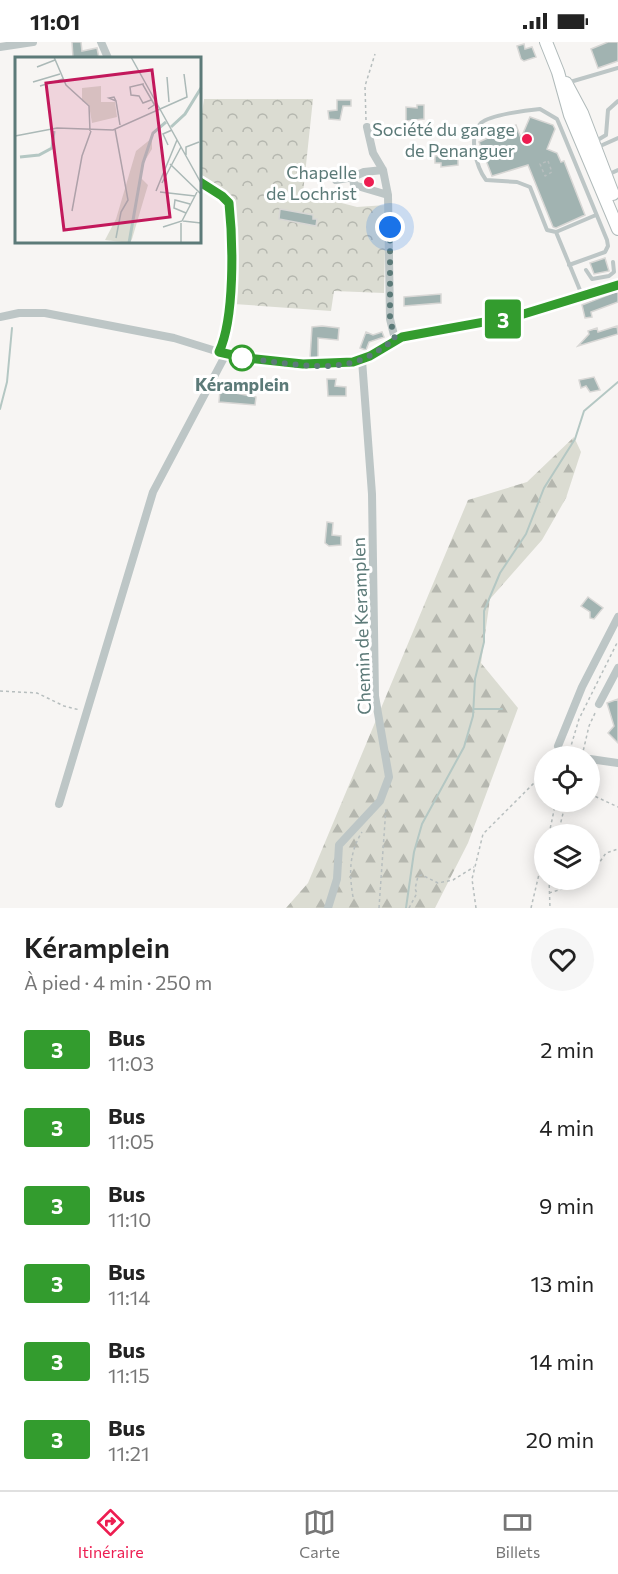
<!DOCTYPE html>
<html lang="fr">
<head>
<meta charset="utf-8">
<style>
  body { margin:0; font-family:Commissioner,sans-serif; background:#f6f6f6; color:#222; height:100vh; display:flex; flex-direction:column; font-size:22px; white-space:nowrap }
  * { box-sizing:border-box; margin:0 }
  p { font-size:20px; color:#767676 }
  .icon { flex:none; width:33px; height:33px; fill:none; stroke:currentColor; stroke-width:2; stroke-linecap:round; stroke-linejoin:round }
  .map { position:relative; height:866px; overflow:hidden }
  .panel { display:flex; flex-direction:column; background:#fff; flex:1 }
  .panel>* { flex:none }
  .badge { padding:0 12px; border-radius:4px; font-size:21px; line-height:39px }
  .controls { position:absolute; left:534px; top:704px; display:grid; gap:12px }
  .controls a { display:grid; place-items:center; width:66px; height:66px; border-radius:50%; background:#fff; box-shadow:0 3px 15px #0003; font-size:30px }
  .you { position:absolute; width:30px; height:30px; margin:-15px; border:4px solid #fff; border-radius:50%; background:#1a73e8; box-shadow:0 0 0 9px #1a73e833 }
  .map>.badge { position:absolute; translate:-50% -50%; box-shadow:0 0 0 3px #fff }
  .round { display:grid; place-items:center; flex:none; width:63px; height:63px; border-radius:32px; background:#f6f6f6 }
  .summary { display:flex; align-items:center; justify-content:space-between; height:102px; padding:0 24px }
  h1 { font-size:28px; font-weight:600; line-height:45px }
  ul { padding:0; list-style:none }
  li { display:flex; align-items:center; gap:18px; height:78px; padding:0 24px }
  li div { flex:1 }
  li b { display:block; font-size:22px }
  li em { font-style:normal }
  li .badge { min-width:66px; font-weight:700; text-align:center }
  .status { display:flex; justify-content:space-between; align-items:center; height:42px; padding:0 30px; background:#fff; direction:ltr }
  .status svg { height:16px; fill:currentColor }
  .dock { display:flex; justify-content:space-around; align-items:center; height:84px; border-top:2px solid #e0e0e0; background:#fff; font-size:16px; color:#767676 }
  .dock a { display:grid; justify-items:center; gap:3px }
  .dock .active { color:#ed1d51 }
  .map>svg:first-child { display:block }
</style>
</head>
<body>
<div class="status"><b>11:01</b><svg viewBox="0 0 49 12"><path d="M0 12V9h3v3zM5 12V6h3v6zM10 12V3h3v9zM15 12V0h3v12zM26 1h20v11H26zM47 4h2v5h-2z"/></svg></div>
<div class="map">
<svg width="618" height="866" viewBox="0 0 618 866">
  <defs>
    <pattern id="forest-firs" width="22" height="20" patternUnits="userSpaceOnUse" patternTransform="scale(1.5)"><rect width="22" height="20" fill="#dbdcd2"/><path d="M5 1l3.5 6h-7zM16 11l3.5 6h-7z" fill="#b5b7af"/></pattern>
    <pattern id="park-crowns" width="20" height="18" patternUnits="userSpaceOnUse" patternTransform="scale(1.5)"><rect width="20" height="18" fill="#dbdcd2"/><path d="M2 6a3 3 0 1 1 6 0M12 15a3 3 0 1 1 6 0" fill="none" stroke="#b5b7af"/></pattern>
  </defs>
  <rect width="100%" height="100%" fill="#f7f5f3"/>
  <!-- forest -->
  <path fill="url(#forest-firs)" d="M574,395L581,410L566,456L542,498L490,557L481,621L518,666L468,801L435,866H286L308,841L468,458L527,440Z"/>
  <!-- park -->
  <path fill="url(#park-crowns)" d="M204,57H313L303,151L357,165L386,163L384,251L334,249L331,269L234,262L233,156L200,136V85Z"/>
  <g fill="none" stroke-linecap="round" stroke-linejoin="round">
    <!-- stream -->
    <path stroke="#b4c7c3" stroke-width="2" d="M0,367L7,340L12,286
      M474,667H502
      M406,866L414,810L422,782L464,705L473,674L475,637L484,600V569L500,531L526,492L544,446L575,397L584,369L618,340"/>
  </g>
  <!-- building -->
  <path fill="#a1b3b1" stroke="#d8d7d5" stroke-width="1.5" d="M72,0H81L82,9L97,6L99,16H73Z
    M608,0H618V19L598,26L591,7Z
    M524,2L525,7L532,5L536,15L524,19L521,17L517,4Z
    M337,58H351V64H343L340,78L329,77L328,69L337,68Z
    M417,63H424V77L406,79V65L417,66Z
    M530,75L553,83L555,87L547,107L557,111L561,120L564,119L585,173L556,186L553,185L528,123L492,134L479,100L516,83L521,96Z
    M449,113L458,114V123L441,125V121H435V114Z
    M280,167L313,173V177H317L316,184L279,177Z
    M605,216L609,229L594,232L590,221Z
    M618,249V260L591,270L592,275L585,276L582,263Z
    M441,252V261L404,264V255Z
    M322,284L339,286L338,298L318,296V316H310L312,285Z
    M617,284L618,292L578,304L589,292L588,289L597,286L598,290Z
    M366,290L373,293L382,290L384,295L369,300L366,308L360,306Z
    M594,335L600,348L590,350L586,344L581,346L579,338Z
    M327,337H336L335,344L346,345V354H328Z
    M220,348L256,355L255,363L219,360Z
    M327,480L333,481L332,493L341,494V503L329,504L325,501Z
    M588,555L603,566L594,577L590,576V570L581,564Z
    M618,657V701L608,691L614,684L607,661Z"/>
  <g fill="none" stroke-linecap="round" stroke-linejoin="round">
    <!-- primary casing -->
    <g stroke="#b0baba" stroke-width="14">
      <path id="primary" d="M546,0L558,30L570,73L618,187
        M566,41L582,71L613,152"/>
    </g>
    <!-- path -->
    <path stroke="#b7bebe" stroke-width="1.5" stroke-dasharray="3 3" stroke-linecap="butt" d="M366,78L365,44L375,12
      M548,119L552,130L545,134L540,122Z
      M0,649L37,651L64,664L80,668
      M568,714L579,677L618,599
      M582,714L589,684L596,669
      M590,752L618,765
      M549,792L556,759
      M558,792L566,759
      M590,834L606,811L618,807
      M549,837L550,866
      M549,851L585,840L587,837
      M353,855C349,831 349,811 362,790
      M379,866L386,765
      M409,866L417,851L415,847L418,834L422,833L438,841L453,838L474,825
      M476,866L472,837L483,792L544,731
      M531,866L544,811"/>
    <!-- service -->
    <path stroke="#bdc6c6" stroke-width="4" d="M570,40L618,26
      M596,99L606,93L608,68L618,59
      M598,105L618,96
      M607,133L618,128
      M556,190L582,253
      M569,223L605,210L608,204L607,198L560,84L557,77L540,67C527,68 490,73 481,81C467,94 477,126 486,138L517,140L530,145L547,188L556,190L596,173
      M586,228L592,237L609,234L614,230L613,220"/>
    <!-- minor -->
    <path stroke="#bdc6c6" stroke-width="8" d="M101,0L108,16
      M0,5L33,0
      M367,85L373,111L383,128
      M336,138L353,135
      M200,140L222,154L229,161C233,200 235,275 220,310
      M388,153L383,128L364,130L353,135L354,143L388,153L390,277L395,297
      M0,275L19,271H45L174,296L232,314L303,323H333L362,318L402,295L517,274L618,243
      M599,662L618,626
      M558,704L582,645L618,575
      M590,717L618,721
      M59,762L153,450L226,312
      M328,866L337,837L339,803L380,759L389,735L375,654L372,452L362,318"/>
    <!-- primary -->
    <use href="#primary" stroke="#fff" stroke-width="12"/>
  </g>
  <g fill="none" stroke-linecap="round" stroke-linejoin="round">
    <!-- line casing -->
    <g stroke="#fff" stroke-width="14">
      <path id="line" d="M200,140L222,154L229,161C233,199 235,276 219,310L246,316L303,322L353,320L370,314L402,295L517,274L618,243"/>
    </g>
    <!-- line -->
    <use href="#line" stroke="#339c2e" stroke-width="9"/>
    <!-- walk -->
    <path stroke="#5c7a78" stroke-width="6" stroke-dasharray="0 10.8" d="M242,316C279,319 327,332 363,317C375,312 385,304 395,297L390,277V185"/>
  </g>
  <!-- markers -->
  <g fill="#ed1d51" stroke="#fff" stroke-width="2">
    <circle cx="527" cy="97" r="6"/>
    <circle cx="369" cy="140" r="6"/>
  </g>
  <circle fill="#fff" stroke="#339c2e" stroke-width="3" cx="242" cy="316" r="12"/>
  <g text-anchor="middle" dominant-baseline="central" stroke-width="6" stroke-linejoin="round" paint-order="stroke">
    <!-- poi labels -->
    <g font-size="18" fill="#5c7a78" stroke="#fff" text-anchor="end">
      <text x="515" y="87">Société du garage<tspan x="515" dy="21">de Penanguer</tspan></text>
      <text x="357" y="130">Chapelle<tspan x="357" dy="21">de Lochrist</tspan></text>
    </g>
    <!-- stop labels -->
    <g font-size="18" font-weight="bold" fill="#5c7a78" stroke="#fff">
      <text x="242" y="342">Kéramplein</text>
    </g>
    <!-- street labels -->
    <g font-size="18" fill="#5c7a78" stroke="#fff">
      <text transform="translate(361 584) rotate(-92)">Chemin de Keramplen</text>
    </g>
  </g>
  <!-- overview -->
  <g transform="translate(15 15)">
    <rect width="186" height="186" fill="#f7f5f3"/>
    <path d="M137,81V92L126,110V121L133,128L117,182L115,186L90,183L101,162L121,94Z" fill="#dbdcd2"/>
    <path d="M86,29V45H100L102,60L77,66L74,48L67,44V31Z" fill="#dbdcd2"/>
    <path fill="none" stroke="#b4c7c3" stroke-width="3" d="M156,70L170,57L186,31M5,100L24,98L37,91L39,74M114,186L128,106L138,76L151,65"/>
    <path fill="none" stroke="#abb9b7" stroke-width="1.5" d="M39,0L51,28L74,49L75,74M116,0L186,126M22,10L40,3M152,20L154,45M18,25L45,17M25,29L48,22M101,44L99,40L94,41L101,44L105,68M133,52L139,48V47L128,28V27L115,30L116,38L124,39L128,46L136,43M100,72L113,143L106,155L101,181M0,79L42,71L98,73L172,40L169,17M153,88L148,77L157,73M171,98V90L184,85M155,107L186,137M147,126L166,90M141,134L162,83M145,135L180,139M57,154L67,99L76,74M171,156L159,151L160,143L175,147M168,164L186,166M166,166V186M148,170L167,164L182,135"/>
    <path fill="#c2185b" fill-opacity="0.15" stroke="#c2185b" stroke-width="3" d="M137,13L155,160L49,173L31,26Z"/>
    <rect width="186" height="186" fill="none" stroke="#5c7a78" stroke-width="3"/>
  </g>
</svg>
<div class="controls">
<a><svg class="icon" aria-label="locate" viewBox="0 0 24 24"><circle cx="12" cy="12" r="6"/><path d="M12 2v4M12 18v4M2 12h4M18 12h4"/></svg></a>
<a><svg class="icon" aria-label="layers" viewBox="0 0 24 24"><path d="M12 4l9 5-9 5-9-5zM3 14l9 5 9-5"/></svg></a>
</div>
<div class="you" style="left:390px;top:185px"></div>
<b class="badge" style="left:503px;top:277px;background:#339c2e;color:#fff">3</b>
</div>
<section class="panel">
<div class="summary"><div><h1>Kéramplein</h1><p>À pied · 4 min · 250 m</p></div><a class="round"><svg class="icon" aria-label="heart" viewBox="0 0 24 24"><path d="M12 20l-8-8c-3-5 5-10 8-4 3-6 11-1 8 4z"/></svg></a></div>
<ul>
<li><span class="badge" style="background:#339c2e;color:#fff">3</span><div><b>Bus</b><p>11:03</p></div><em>2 min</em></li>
<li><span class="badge" style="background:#339c2e;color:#fff">3</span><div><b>Bus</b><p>11:05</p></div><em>4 min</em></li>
<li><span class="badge" style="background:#339c2e;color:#fff">3</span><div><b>Bus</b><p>11:10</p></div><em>9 min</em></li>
<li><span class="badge" style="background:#339c2e;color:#fff">3</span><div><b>Bus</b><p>11:14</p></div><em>13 min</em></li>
<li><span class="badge" style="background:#339c2e;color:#fff">3</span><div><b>Bus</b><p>11:15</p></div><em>14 min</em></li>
<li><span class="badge" style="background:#339c2e;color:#fff">3</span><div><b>Bus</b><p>11:21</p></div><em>20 min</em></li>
</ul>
</section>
<nav class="dock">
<a class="active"><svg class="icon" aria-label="directions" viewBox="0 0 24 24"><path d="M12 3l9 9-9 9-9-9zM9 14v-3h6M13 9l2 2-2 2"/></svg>Itinéraire</a>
<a><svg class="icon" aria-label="map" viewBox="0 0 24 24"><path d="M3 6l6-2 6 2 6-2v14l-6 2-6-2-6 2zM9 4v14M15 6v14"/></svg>Carte</a>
<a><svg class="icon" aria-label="tickets" viewBox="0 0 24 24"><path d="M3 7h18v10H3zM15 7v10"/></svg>Billets</a>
</nav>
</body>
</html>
